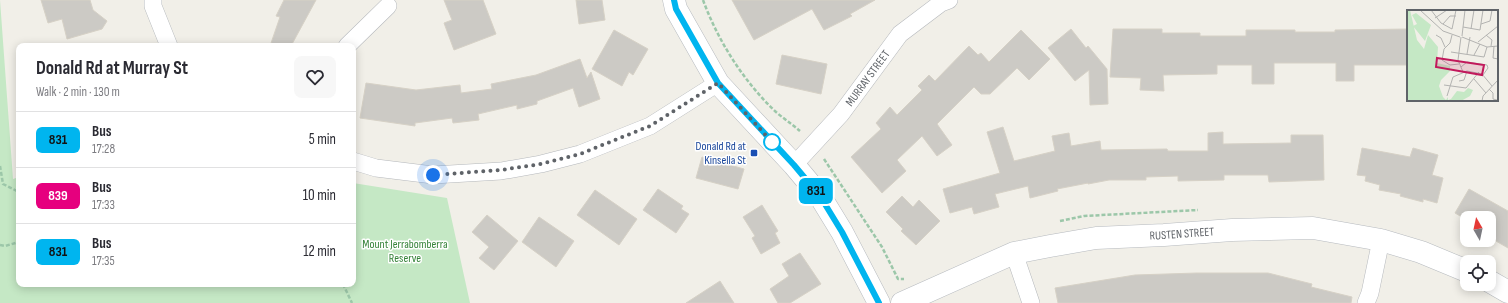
<!DOCTYPE html>
<html lang="en">
<head>
<meta charset="utf-8">
<style>
  body { margin:0; font-family:"Sofia Sans Condensed",sans-serif; background:#f7f7f7; color:#2b2b33; height:100vh; display:flex; flex-direction:column; font-size:15px; white-space:nowrap }
  * { box-sizing:border-box; margin:0 }
  p { font-size:13px; color:#7c7c81 }
  .icon { flex:none; width:22px; height:22px; fill:none; stroke:currentColor; stroke-width:2; stroke-linecap:round; stroke-linejoin:round }
  .map { position:relative; flex:1; overflow:hidden }
  .details { position:absolute; left:16px; top:43px; width:340px; height:244px; display:flex; flex-direction:column; background:#fff; border-radius:8px; box-shadow:0 2px 10px #0003 }
  .details>* { flex:none }
  .badge { padding:0 8px; border-radius:6px; font-size:14px; line-height:26px }
  .needle { width:26px; rotate:351deg }
  .buttons { position:absolute; left:1460px; top:211px; display:grid; gap:8px }
  .buttons a { display:grid; place-items:center; width:36px; height:36px; border-radius:8px; background:#fff; box-shadow:0 2px 10px #0003; font-size:20px }
  .you { position:absolute; width:20px; height:20px; margin:-10px; border:3px solid #fff; border-radius:50%; background:#1a73e8; box-shadow:0 0 0 6px #1a73e833 }
  .map>.badge { position:absolute; translate:-50% -50%; box-shadow:0 0 0 2px #fff }
  .round { display:grid; place-items:center; flex:none; width:42px; height:42px; border-radius:8px; background:#f7f7f7 }
  .summary { display:flex; align-items:center; justify-content:space-between; height:68px; padding:0 20px }
  h1 { font-size:19px; font-weight:700; line-height:30px }
  ul { padding:0; list-style:none }
  li { display:flex; align-items:center; gap:12px; height:56px; padding:0 20px; border-top:1px solid #e1e1e2 }
  li div { flex:1 }
  li b { display:block; font-size:15px }
  li em { font-style:normal }
  li .badge { min-width:44px; font-weight:700; text-align:center }
  .map>svg:first-child { display:block }
</style>
</head>
<body>
<div class="map">
<svg width="1508" height="303" viewBox="0 0 1508 303">
  <rect width="100%" height="100%" fill="#f1efe8"/>
  <!-- green -->
  <path fill="#c5e8c5" d="M0,0L13,179L19,177V284H353V183L447,198L470,303H0Z"/>
  <!-- building -->
  <path fill="#cccac5" stroke="#d6d1c6" d="M41,0H90L93,10L107,21L102,29L67,39L62,19L48,23Z
    M284,0H316L291,46H270L280,17L276,16Z
    M444,0H483L496,34L454,50L444,23L452,20Z
    M576,0H602L605,20L579,24Z
    M732,0H875L850,14L852,16L824,30L812,9L754,40Z
    M1071,29L1086,48L1088,46L1107,69L1108,104L1090,105L1089,70L1075,81L1048,48Z
    M1113,29H1162V33H1200V36H1246V30H1295V32H1335V30L1408,29V65H1354V81H1336V63H1274V84H1252V65H1217V74L1163,75L1164,91L1140,90L1141,78L1110,77Z
    M614,30L648,49L633,75L629,72L622,86L592,69Z
    M1021,30L1050,59L1029,80L1017,68L990,94H981L974,87L937,124L952,145L937,156L922,136L897,160L906,171L882,193L851,157L881,129L876,123L890,107L897,115L922,90L918,86L929,75L935,81L969,46L978,55L981,53L989,62Z
    M782,55L827,64L821,94L776,84Z
    M580,59L587,78L591,72L600,99L579,107L573,88L537,101V104L517,109V105L478,114L479,120L453,123L452,118L415,123V126L360,118L366,83L416,90L460,85L461,93L492,89L491,84L536,75Z
    M1003,127L1014,161L1055,151L1052,136L1069,133L1071,146L1100,141L1101,150L1167,149L1168,151H1208V133L1223,132V144L1291,143V135H1323L1324,180L1269,182L1268,175H1224V180L1178,181V176L1146,177V180H1109L1088,184V183L1057,189L1058,191L1030,198L1028,186L995,194L999,207L974,214L972,207L950,213L943,189L1000,173L987,132Z
    M1362,148L1410,157L1413,148L1438,155L1432,175L1443,178L1437,203L1423,199V202L1400,196L1401,194L1379,190L1380,185L1365,181L1366,176L1357,175Z
    M702,157L744,169L738,189L696,178Z
    M658,189L683,206L681,209L689,214L676,233L643,210Z
    M1469,189L1508,211V248L1489,237V218H1467V220L1455,213Z
    M595,190L637,219L619,245L577,215Z
    M902,196L913,207L919,200L940,221L916,245L901,231L903,229L886,212Z
    M762,205L778,231L775,233L780,243L761,254L752,238L755,236L743,217Z
    M487,215L518,241L494,270L479,258L489,247L472,232Z
    M539,217L574,241L556,267L522,242Z
    M800,253L821,284L790,303H778L770,289L789,276L782,264Z
    M1197,273H1268L1312,284L1311,287L1352,297L1351,303H1058L1055,288L1135,275Z
    M720,281L734,303H686Z"/>
  <g fill="none" stroke-linecap="round" stroke-linejoin="round">
    <!-- street casing -->
    <g stroke="#b5b8bc" stroke-width="18">
      <g id="street">
        <path d="M153,0V6L169,46"/>
        <path d="M347,46L388,6"/>
        <path d="M353,161L376,168L433,175L501,171L541,164L580,154L650,126L718,83"/>
        <path id="s1" d="M794,165L841,114L900,34L941,3L949,0"/>
        <path d="M1014,253L1031,303"/>
        <path d="M1366,303L1370,293L1381,240"/>
      </g>
    </g>
    <!-- secondary casing -->
    <g stroke="#b6babf" stroke-width="23">
      <g id="secondary">
        <path d="M674,0L676,9L718,83L794,165L820,196L842,232L879,303"/>
        <path d="M1489,281L1508,292"/>
        <path id="s2" d="M902,303L1014,253L1050,246L1096,238L1164,235L1232,230L1313,228L1381,240L1421,252L1467,271"/>
      </g>
    </g>
    <!-- path -->
    <path stroke="#9cc7a9" stroke-width="2.5" stroke-dasharray="4 2" stroke-linecap="butt" d="M703,0C718,41 744,82 776,112C784,119 792,124 800,131
      M824,159L882,247L898,279H904
      M0,166L3,184L19,192
      M1060,221L1084,216L1198,210
      M0,245L5,246L19,242
      M343,284L352,303"/>
    <!-- street -->
    <use href="#street" stroke="#fff" stroke-width="17"/>
    <!-- secondary -->
    <use href="#secondary" stroke="#fff" stroke-width="22"/>
  </g>
  <g fill="none" stroke-linecap="round" stroke-linejoin="round">
    <!-- line casing -->
    <g stroke="#fff" stroke-width="9">
      <path id="line" d="M674,0L676,9L718,83L794,165L820,196L842,232L879,303"/>
    </g>
    <!-- line -->
    <use href="#line" stroke="#00b5ef" stroke-width="6"/>
    <!-- walk -->
    <path stroke="#5f6368" stroke-width="4" stroke-dasharray="0 7.2" d="M433,175L501,170L541,164L580,154L650,126L718,83L772,142"/>
  </g>
  <!-- markers -->
  <circle fill="#fff" stroke="#00b5ef" stroke-width="2" cx="772" cy="142" r="8"/>
  <rect fill="#1a4fb4" stroke="#fff" stroke-width="1.5" x="750" y="149" width="8" height="8" rx="2"/>
  <g text-anchor="middle" dominant-baseline="central" stroke-width="3" stroke-linejoin="round" paint-order="stroke">
    <!-- street labels -->
    <g font-size="12" fill="#5f6368" stroke="#fff">
      <text stroke="none"><textPath href="#s1" startOffset="114">MURRAY STREET</textPath></text>
      <text stroke="none"><textPath href="#s2" startOffset="292">RUSTEN STREET</textPath></text>
    </g>
    <!-- transit labels -->
    <g font-size="12" fill="#164399" stroke="#fff" text-anchor="end">
      <text x="746" y="146">Donald Rd at<tspan x="746" dy="14">Kinsella St</tspan></text>
    </g>
    <!-- park labels -->
    <g font-size="12" fill="#348238" stroke="#fff">
      <text x="405" y="244">Mount Jerrabomberra<tspan x="405" dy="14">Reserve</tspan></text>
    </g>
  </g>
  <!-- overview -->
  <g transform="translate(1407 10)">
    <rect width="91" height="91" fill="#f1efe8"/>
    <path d="M0,0H3L10,30L17,39L21,25L31,37L30,53L43,56V61L34,70L32,76L36,87L39,90L41,87V90L44,89L50,81L57,82L61,78L66,80L63,86L54,91H0ZM9,3L24,15L18,31L6,16L10,14L5,5Z" fill="#c5e8c5"/>
    <path fill="none" stroke="#b3b3b1" stroke-width="1" d="M13,0L36,21L53,27M24,0L34,13L45,19L49,0M28,8L40,0M36,14L43,6H49M74,14L83,11L85,0M56,17L73,20L76,0M64,19L67,0M29,25L34,28L38,37M45,25L43,33L37,39L35,50L43,55L52,54M79,25L85,30L84,36M55,26L58,0M54,27L51,50L56,62M55,27L80,37L91,36M71,32L91,16M87,36L86,48L91,49M44,42L77,47L80,37M60,44L63,27M67,45L73,34M54,57L60,52L80,55L81,58L76,65M67,69L79,83M52,71L57,70L60,61M37,75L59,78L72,62M82,79L86,83V89L90,90M40,86L46,67L60,61L75,64L85,76M75,91L76,86L91,70"/>
    <path fill="#c2185b" fill-opacity="0.15" stroke="#c2185b" stroke-width="2" d="M30,48L77,55L75,65L29,57Z"/>
    <rect width="91" height="91" fill="none" stroke="#5f6368" stroke-width="2"/>
  </g>
</svg>
<div class="buttons">
<a><svg class="needle" viewBox="-14 -14 28 28"><path d="M0-13l5 13h-10z" fill="#e53935"/><path d="M0 13l5-13h-10z" fill="#7c7c81"/></svg></a>
<a><svg class="icon" aria-label="locate" viewBox="0 0 24 24"><circle cx="12" cy="12" r="6"/><path d="M12 2v4M12 18v4M2 12h4M18 12h4"/></svg></a>
</div>
<div class="you" style="left:433px;top:175px"></div>
<b class="badge" style="left:816px;top:191px;background:#00b5ef;color:#111">831</b>
<section class="details">
<div class="summary"><div><h1>Donald Rd at Murray St</h1><p>Walk · 2 min · 130 m</p></div><a class="round"><svg class="icon" aria-label="heart" viewBox="0 0 24 24"><path d="M12 20l-8-8c-3-5 5-10 8-4 3-6 11-1 8 4z"/></svg></a></div>
<ul>
<li><span class="badge" style="background:#00b5ef;color:#111">831</span><div><b>Bus</b><p>17:28</p></div><em>5 min</em></li>
<li><span class="badge" style="background:#e6007e;color:#fff">839</span><div><b>Bus</b><p>17:33</p></div><em>10 min</em></li>
<li><span class="badge" style="background:#00b5ef;color:#111">831</span><div><b>Bus</b><p>17:35</p></div><em>12 min</em></li>
</ul>
</section>
</div>
</body>
</html>
